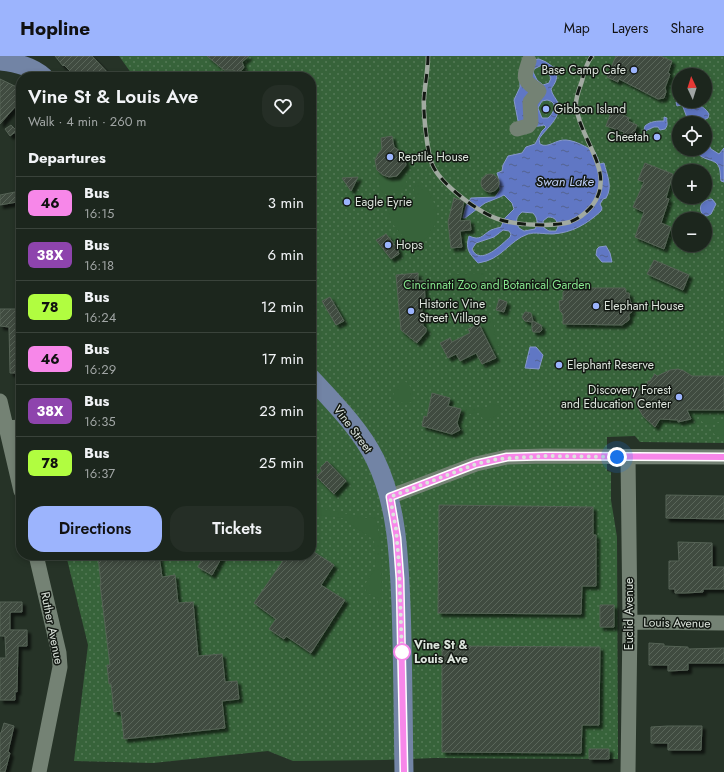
<!DOCTYPE html>
<html lang="en">
<head>
<meta charset="utf-8">
<style>
  body { margin:0; font-family:Jost,sans-serif; background:#252e26; color:#f1f3f6; height:100vh; display:flex; flex-direction:column; font-size:15px; white-space:nowrap }
  * { box-sizing:border-box; margin:0 }
  p { font-size:13px; color:#a0a5a4 }
  .icon { flex:none; width:22px; height:22px; fill:none; stroke:currentColor; stroke-width:2; stroke-linecap:round; stroke-linejoin:round }
  .map { position:relative; flex:1; overflow:hidden }
  .panel { position:absolute; left:16px; top:16px; width:300px; height:488px; display:flex; flex-direction:column; background:#1c261d; border-radius:16px; box-shadow:0 2px 6px #0003,0 0 0 1px #3a433b }
  .panel>* { flex:none }
  .badge { padding:0 8px; border-radius:6px; font-size:14px; line-height:26px }
  .needle { width:26px; rotate:356deg }
  .fabs { position:absolute; left:672px; top:12px; display:grid; gap:8px }
  .fabs a { display:grid; place-items:center; width:40px; height:40px; border-radius:50%; background:#1c261d; box-shadow:0 2px 6px #0003,0 0 0 1px #3a433b; font-size:20px }
  .you { position:absolute; width:20px; height:20px; margin:-10px; border:3px solid #fff; border-radius:50%; background:#1a73e8; box-shadow:0 0 0 6px #1a73e833 }
  .map>.badge { position:absolute; translate:-50% -50%; box-shadow:0 0 0 2px #fff }
  h2 { padding:0 12px; font-size:15px; line-height:36px }
  .round { display:grid; place-items:center; flex:none; width:42px; height:42px; border-radius:16px; background:#252e26 }
  .overview { display:flex; align-items:center; justify-content:space-between; height:68px; padding:0 12px }
  h1 { font-size:19px; font-weight:600; line-height:30px }
  .button { display:flex; gap:8px; margin-top:auto; padding:8px 12px }
  .button a { flex:1; height:46px; border-radius:16px; background:#9cb4fd; color:#111; font-size:16px; font-weight:600; line-height:46px; text-align:center }
  .button a+a { background:#252e26; color:#f1f3f6 }
  ul { padding:0; list-style:none }
  li { display:flex; align-items:center; gap:12px; height:52px; padding:0 12px; border-top:1px solid #3a433b }
  li div { flex:1 }
  li b { display:block; font-size:15px }
  li em { font-style:normal }
  li .badge { min-width:44px; font-weight:700; text-align:center }
  header { display:flex; align-items:center; gap:24px; box-sizing:border-box; height:56px; padding:0 20px; background:#9cb4fd; color:#111 }
  header strong { font-size:19px }
  nav { display:flex; gap:22px; margin-inline-start:auto; font-size:14px }
  .map>svg:first-child { display:block }
</style>
</head>
<body>
<header>
<strong>Hopline</strong>
<nav><a>Map</a><a>Layers</a><a>Share</a></nav>
</header>
<div class="map">
<svg width="724" height="716" viewBox="0 0 724 716">
  <defs>
    <pattern id="park-dots" width="8" height="8" patternUnits="userSpaceOnUse"><rect width="8" height="8" fill="#37633a"/><path d="M2 2h.1M6 6h.1" fill="none" stroke="#547956" stroke-width="1.8" stroke-linecap="round"/></pattern>
    <pattern id="water-ripples" width="26" height="14" patternUnits="userSpaceOnUse"><rect width="26" height="14" fill="#6077c4"/><path d="M2 4q2-2 4 0t4 0M15 11q2-2 4 0t4 0" fill="none" stroke="#546390"/></pattern>
    <pattern id="building-hatch" width="6" height="6" patternUnits="userSpaceOnUse"><rect width="6" height="6" fill="#3f4c3f"/><path d="M-1 1l2-2M0 6l6-6M5 7l2-2" fill="none" stroke="#5a665a"/></pattern>
    <filter id="shadow"><feDropShadow dx="3.5" dy="3.5" stdDeviation="1" flood-color="#0009"/></filter>
  </defs>
  <rect width="100%" height="100%" fill="#263327"/>
  <!-- park -->
  <path fill="url(#park-dots)" fill-rule="evenodd" d="M119,0H724V387L640,386L635,380L607,381V415L611,416V444L617,481L618,703L434,702L384,704L293,705L268,695L153,707L74,705L88,589L66,499H311V21H134ZM679,19H705V45H679ZM679,67H705V93H679ZM679,115H705V141H679ZM679,163H705V189H679Z"/>
  <!-- garden -->
  <path fill="#37633a" d="M404,113L407,129L402,135L387,139L381,135L377,114L387,122L398,120Z
    M421,126C434,141 444,162 429,179C425,184 418,187 412,186C407,186 405,182 402,179C392,169 384,157 392,143C401,140 405,140 413,144L417,141C413,136 413,134 416,128Z
    M480,217H483L484,223L464,244L450,224L451,220L455,218Z
    M480,256C497,256 494,276 496,288L502,292L492,293L476,259Z
    M404,325C411,327 414,338 413,345L407,348C402,346 399,347 394,345C391,336 398,331 404,325Z
    M493,348L499,350L501,355C496,360 490,365 483,364L481,358L477,356L463,360L466,351C476,353 484,354 493,348Z
    M702,358L709,362L719,364V366L710,368L702,366L701,360Z
    M723,363L724,380L714,378L712,373L720,368Z
    M311,450L365,462L375,461C385,496 381,534 381,570L378,542L367,537L364,530L376,511L374,484L342,462L314,458L311,459Z"/>
  <!-- water -->
  <path fill="url(#water-ripples)" stroke="#8698cc" fill-rule="evenodd" d="M539,3L546,6L556,13C558,22 556,26 551,33C552,39 556,42 558,47C562,62 546,72 539,83L540,88C548,93 556,83 566,84C577,85 586,91 595,96L600,108L604,107C607,119 613,131 606,142L603,143L600,148L602,152L601,155C587,168 572,177 552,178C545,178 534,176 528,178C508,185 502,204 478,207C469,197 465,193 469,180C481,185 481,180 491,174C494,173 497,172 501,171L505,162L514,153L512,147L504,139L500,141L485,147L465,162H463L466,150L471,142L495,141L500,134L499,123L497,117L502,115L503,109L508,100L522,97L526,91L535,88L542,75L546,71L544,69C534,72 528,69 518,65L514,44L520,31V26L533,4ZM542,9L546,12L551,22L549,27L543,29L537,24L533,16L534,13ZM547,44C559,46 554,57 548,62H542L538,52L542,45ZM522,156L533,157C538,162 538,168 535,173L524,175L519,172C515,165 516,161 522,156ZM548,161C555,161 557,164 558,171L556,175H549L544,172L543,165ZM503,174L509,175L511,178L510,181C502,188 480,211 472,193L476,187L494,181Z
    M682,45H692L691,47C698,51 703,48 709,58L708,62L701,65L699,67H689L683,51L681,49L677,50L676,46Z
    M664,61L667,62C666,66 669,68 665,73L660,74L658,71H654L645,75L644,74L645,70C651,65 657,65 664,65Z
    M705,82L711,93L719,98L724,92V126L721,125C720,120 721,114 718,109C714,102 702,106 694,93H705Z
    M712,143L716,148L711,158L707,160L703,159C697,151 702,144 712,143Z
    M606,190L610,197L612,206H602L596,199L597,193L599,191Z
    M530,291H536L543,299L539,313L525,312Z"/>
  <!-- building -->
  <path fill="url(#building-hatch)" stroke="#566356" filter="url(#shadow)" d="M55,0H92L112,21H76L64,9L63,10Z
    M207,0H249L242,6L244,11L242,14L237,16L233,14H224Z
    M616,0H660L672,5L668,17L670,18L665,32L666,36L664,42L658,43L619,23L618,26L607,21Z
    M0,23L21,33V57L15,51L0,68Z
    M613,51L623,55L621,58L629,62L628,65L637,69L632,82L623,79L624,76L606,70Z
    M11,69L17,75L10,80L5,73Z
    M392,80L394,91L404,98L406,109L397,120L389,121L383,119L377,114L375,104L378,98L382,93L381,82Z
    M645,107L673,118L666,142L669,143L661,167L671,171L664,193L635,181L644,156L633,151L644,126L638,124Z
    M481 127a9 9 0 1 1 18 0a9 9 0 1 1-18 0Z
    M358,121L351,135L342,122Z
    M15,136L17,146L0,149V139Z
    M454,142L464,145L460,165L470,164L471,174L460,175L462,191L451,192L448,166Z
    M386,178L399,194L398,195L399,198L391,203L376,184Z
    M654,204L689,219L683,234L647,218Z
    M418,217V225H424L425,242L421,243L423,270L426,272V276L417,287L401,274L396,219Z
    M568,232H625L626,237H629L630,246H631L632,256L629,258V264L622,269L563,268V258L560,255L559,245L563,244V236Z
    M330,241L344,265L336,269L322,245Z
    M499,243L507,246L504,256L496,254Z
    M0,253H21V317H10L9,271L0,270Z
    M525,256H527L531,257L533,265L541,269L542,274L540,276H533L532,273V266L525,265L523,263L522,261Z
    M479,268L496,302L482,308L476,297L460,305L456,298L448,302L440,287L450,282L452,286L470,277L468,273Z
    M678,313L684,315L692,320H724V354H687L691,363L678,366V364L660,363L655,371L643,360L636,348L634,334H646L648,325H650L655,318L657,320L670,314Z
    M432,337L450,342L448,350L461,353L457,367L460,374L452,378L422,370L424,360L427,361Z
    M327,405L346,425L334,438L316,420L322,415L320,412Z
    M666,439L724,440V463L666,462Z
    M439,449L593,451V479H596V530H582L581,558L438,557Z
    M678,486L712,487V511H724V533H703V536L685,537H675V533H669V505H679Z
    M311,494L334,509L321,529L345,544L311,597L286,580L284,583L269,573L276,563L254,547L287,499H311Z
    M107,499H159L162,521L175,519L178,547L193,546L198,600L222,598L225,626L237,625L239,643L222,645L225,672L124,683L121,655L114,656L111,628H109L107,609H110L100,528H101L98,500Z
    M204,499H223L212,519L198,511Z
    M0,546H22V556H11V557H10V574H27V590H18L17,636L15,635V644H0V602H6L5,580H0Z
    M600,549H614V571H600Z
    M649,587L664,588V590L688,591V593L724,592V607H688V614L668,615V609H649Z
    M442,590L600,591L599,669H582L581,697L442,696Z
    M4,667L14,670L8,696L10,697L5,716H0V677H1Z
    M668,670H702L701,694H668V687H651V671Z
    M589,693H609V703H589Z"/>
  <g fill="none" stroke-linecap="round" stroke-linejoin="round">
    <!-- minor -->
    <path stroke="#748274" stroke-width="15" d="M517,73L528,70L531,66L530,46L539,35C523,24 523,24 529,5
      M0,345L21,435
      M6,372L21,371
      M389,441L476,408L507,401L545,400L724,401
      M36,499L59,597L60,611L39,716
      M630,566L724,567
      M628,716L630,566L628,401"/>
    <!-- major -->
    <path stroke="#7284a5" stroke-width="19" d="M0,5C17,7 31,10 44,21
      M311,322C334,347 360,373 375,403C397,448 399,500 401,549C403,604 403,660 404,716"/>
    <!-- rail casing -->
    <g stroke="#a1aaa1" stroke-width="4.5">
      <path id="rail" d="M428,0C428,14 425,28 424,42C423,56 427,95 432,108C440,128 480,158 501,164C518,169 552,171 570,166C578,163 586,157 592,150C617,117 581,86 576,51C575,43 579,33 582,25C584,16 586,8 592,0"/>
    </g>
    <!-- rail -->
    <use href="#rail" stroke="#131913" stroke-width="3" stroke-dasharray="9" stroke-linecap="butt"/>
  </g>
  <g fill="none" stroke-linecap="round" stroke-linejoin="round">
    <!-- line casing -->
    <g stroke="#fff" stroke-width="9">
      <path id="line" d="M404,716L400,523L397,482L390,441L476,408L507,401L545,400L724,401"/>
    </g>
    <!-- line -->
    <use href="#line" stroke="#f787e9" stroke-width="6"/>
    <!-- walk -->
    <path stroke="#dde5dd" stroke-width="4" stroke-dasharray="0 7.2" d="M402,596V599L399,509L396,473L390,441L476,408L498,403L545,400L617,401"/>
  </g>
  <!-- markers -->
  <g fill="#9cb4fd" stroke="#131913" stroke-width="1.5">
    <circle cx="634" cy="14" r="4"/>
    <circle cx="546" cy="53" r="4"/>
    <circle cx="657" cy="81" r="4"/>
    <circle cx="390" cy="101" r="4"/>
    <circle cx="347" cy="146" r="4"/>
    <circle cx="388" cy="189" r="4"/>
    <circle cx="596" cy="250" r="4"/>
    <circle cx="411" cy="255" r="4"/>
    <circle cx="559" cy="309" r="4"/>
    <circle cx="679" cy="341" r="4"/>
  </g>
  <circle fill="#fff" stroke="#f787e9" stroke-width="2" cx="402" cy="596" r="8"/>
  <g text-anchor="middle" dominant-baseline="central" stroke-width="3" stroke-linejoin="round" paint-order="stroke">
    <!-- poi labels -->
    <g font-size="12" fill="#dde5dd" stroke="#131913" text-anchor="start">
      <text x="626" y="14" text-anchor="end">Base Camp Cafe</text>
      <text x="554" y="53">Gibbon Island</text>
      <text x="649" y="81" text-anchor="end">Cheetah</text>
      <text x="398" y="101">Reptile House</text>
      <text x="355" y="146">Eagle Eyrie</text>
      <text x="396" y="189">Hops</text>
      <text x="419" y="248">Historic Vine<tspan x="419" dy="14">Street Village</tspan></text>
      <text x="604" y="250">Elephant House</text>
      <text x="567" y="309">Elephant Reserve</text>
      <text x="671" y="334" text-anchor="end">Discovery Forest<tspan x="671" dy="14">and Education Center</tspan></text>
    </g>
    <!-- park labels -->
    <g font-size="12" fill="#87e78e" stroke="#131913">
      <text x="497" y="229">Cincinnati Zoo and Botanical Garden</text>
    </g>
    <!-- street labels -->
    <g font-size="12" fill="#dde5dd" stroke="#131913">
      <text transform="translate(353 373) rotate(53)">Vine Street</text>
      <text transform="translate(629 558) rotate(-90)">Euclid Avenue</text>
      <text transform="translate(677 567) rotate(1)">Louis Avenue</text>
      <text transform="translate(52 572) rotate(79)">Ruther Avenue</text>
    </g>
    <!-- stop labels -->
    <g font-size="12" font-weight="bold" fill="#dde5dd" stroke="#131913" text-anchor="start">
      <text x="414" y="589">Vine St &amp;<tspan x="414" dy="14">Louis Ave</tspan></text>
    </g>
    <!-- water labels -->
    <g font-size="13" font-style="italic" fill="#bccbf4" stroke="#131913">
      <text x="565" y="125">Swan Lake</text>
    </g>
  </g>
</svg>
<div class="fabs">
<a><svg class="needle" viewBox="-14 -14 28 28"><path d="M0-13l5 13h-10z" fill="#e53935"/><path d="M0 13l5-13h-10z" fill="#a0a5a4"/></svg></a>
<a><svg class="icon" aria-label="locate" viewBox="0 0 24 24"><circle cx="12" cy="12" r="6"/><path d="M12 2v4M12 18v4M2 12h4M18 12h4"/></svg></a>
<a>+</a>
<a>−</a>
</div>
<div class="you" style="left:617px;top:401px"></div>
<section class="panel">
<div class="overview"><div><h1>Vine St &amp; Louis Ave</h1><p>Walk · 4 min · 260 m</p></div><a class="round"><svg class="icon" aria-label="heart" viewBox="0 0 24 24"><path d="M12 20l-8-8c-3-5 5-10 8-4 3-6 11-1 8 4z"/></svg></a></div>
<h2>Departures</h2>
<ul>
<li><span class="badge" style="background:#f787e9;color:#111">46</span><div><b>Bus</b><p>16:15</p></div><em>3 min</em></li>
<li><span class="badge" style="background:#8e44ad;color:#fff">38X</span><div><b>Bus</b><p>16:18</p></div><em>6 min</em></li>
<li><span class="badge" style="background:#b1fd40;color:#111">78</span><div><b>Bus</b><p>16:24</p></div><em>12 min</em></li>
<li><span class="badge" style="background:#f787e9;color:#111">46</span><div><b>Bus</b><p>16:29</p></div><em>17 min</em></li>
<li><span class="badge" style="background:#8e44ad;color:#fff">38X</span><div><b>Bus</b><p>16:35</p></div><em>23 min</em></li>
<li><span class="badge" style="background:#b1fd40;color:#111">78</span><div><b>Bus</b><p>16:37</p></div><em>25 min</em></li>
</ul>
<div class="button"><a>Directions</a><a>Tickets</a></div>
</section>
</div>
</body>
</html>
